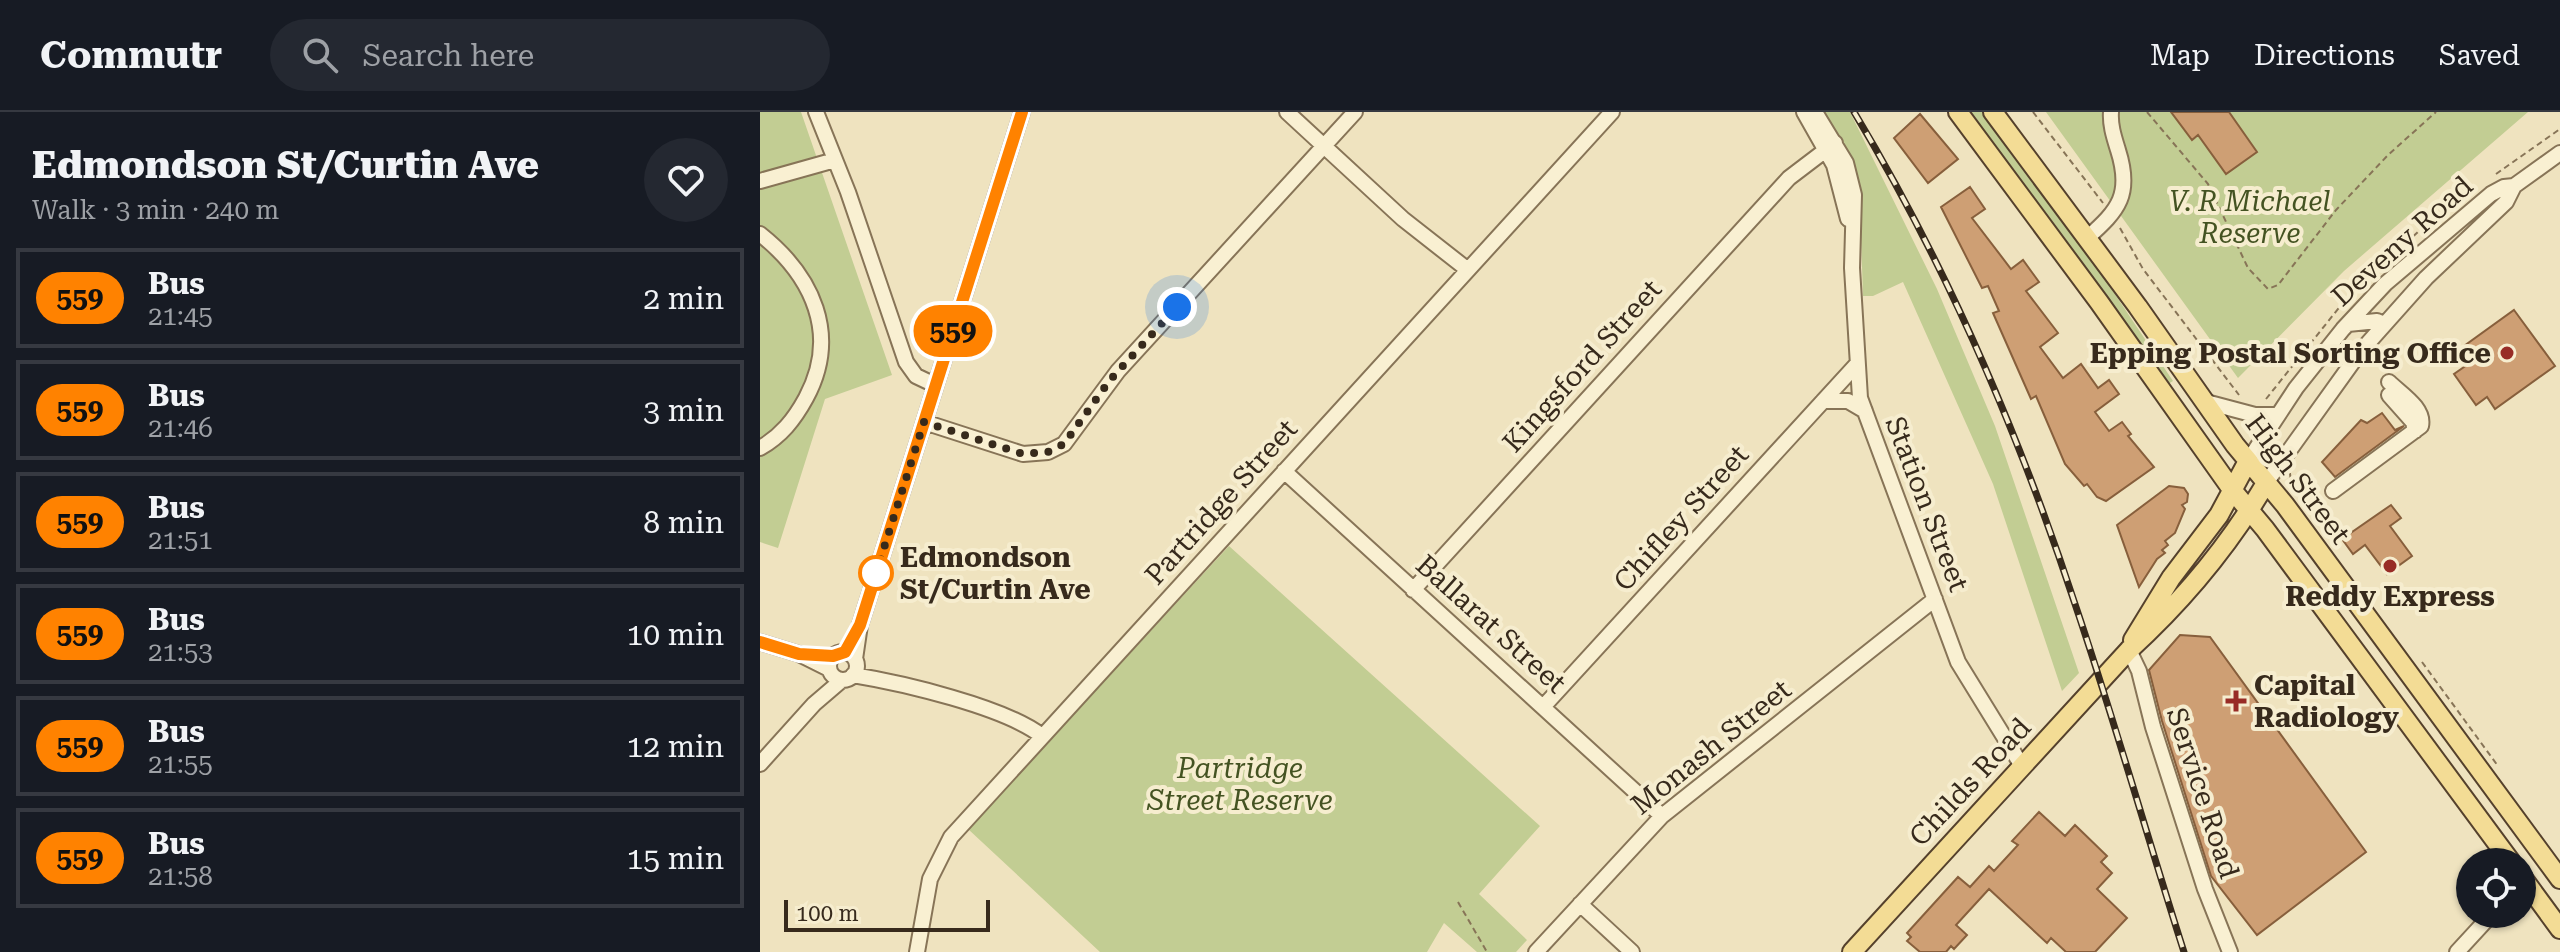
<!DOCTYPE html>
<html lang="en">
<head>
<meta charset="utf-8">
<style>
  body { margin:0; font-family:"Roboto Serif",serif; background:#242831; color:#f1f3f6; height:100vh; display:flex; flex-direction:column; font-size:30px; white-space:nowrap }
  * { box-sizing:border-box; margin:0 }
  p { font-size:26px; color:#9ea1a6 }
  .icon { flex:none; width:44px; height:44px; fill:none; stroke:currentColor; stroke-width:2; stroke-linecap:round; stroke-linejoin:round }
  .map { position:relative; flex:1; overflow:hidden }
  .sheet { display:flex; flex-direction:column; background:#171b24; width:760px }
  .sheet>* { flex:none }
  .badge { padding:0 16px; border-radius:26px; font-size:28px; line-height:52px }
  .tools { position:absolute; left:1696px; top:736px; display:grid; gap:16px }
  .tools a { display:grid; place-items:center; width:80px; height:80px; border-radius:50%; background:#171b24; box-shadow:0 2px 6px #0004; font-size:40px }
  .scale { position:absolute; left:24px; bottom:20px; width:206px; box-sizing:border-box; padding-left:8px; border:4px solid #372a1c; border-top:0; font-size:22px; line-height:28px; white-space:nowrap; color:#372a1c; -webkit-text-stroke:6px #f6edcf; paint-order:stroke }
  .you { position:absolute; width:40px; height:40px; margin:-20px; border:6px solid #fff; border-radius:50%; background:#1a73e8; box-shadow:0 0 0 12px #1a73e833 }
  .map>.badge { position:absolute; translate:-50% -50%; box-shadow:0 0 0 4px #fff }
  .round { display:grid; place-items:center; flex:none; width:84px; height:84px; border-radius:42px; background:#242831 }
  .overview { display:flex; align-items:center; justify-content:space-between; height:136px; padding:0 32px }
  h1 { font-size:38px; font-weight:800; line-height:60px }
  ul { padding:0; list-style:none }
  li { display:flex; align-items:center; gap:24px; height:100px; margin:0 16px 12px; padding:0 16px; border:4px solid #363941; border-radius:0px }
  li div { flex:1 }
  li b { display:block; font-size:30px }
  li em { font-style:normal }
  li .badge { min-width:88px; font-weight:700; text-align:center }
  header { display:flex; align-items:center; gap:48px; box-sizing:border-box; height:112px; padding:0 40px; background:#171b24; border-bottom:2px solid #363941 }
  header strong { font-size:38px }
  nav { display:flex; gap:44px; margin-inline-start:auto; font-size:28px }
  .search { width:560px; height:72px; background:#242831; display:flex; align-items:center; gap:20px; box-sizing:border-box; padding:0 28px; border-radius:44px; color:#9ea1a6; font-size:30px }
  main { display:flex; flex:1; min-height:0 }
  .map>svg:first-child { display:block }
</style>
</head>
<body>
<header>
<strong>Commutr</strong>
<div class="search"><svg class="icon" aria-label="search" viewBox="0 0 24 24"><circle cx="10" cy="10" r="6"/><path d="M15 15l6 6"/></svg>Search here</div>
<nav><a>Map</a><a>Directions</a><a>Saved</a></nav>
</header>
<main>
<section class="sheet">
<div class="overview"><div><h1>Edmondson St/Curtin Ave</h1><p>Walk · 3 min · 240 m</p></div><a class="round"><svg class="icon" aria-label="heart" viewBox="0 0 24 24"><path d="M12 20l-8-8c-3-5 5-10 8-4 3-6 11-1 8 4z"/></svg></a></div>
<ul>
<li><span class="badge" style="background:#ff8200;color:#111">559</span><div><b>Bus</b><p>21:45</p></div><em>2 min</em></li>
<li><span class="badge" style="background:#ff8200;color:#111">559</span><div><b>Bus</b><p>21:46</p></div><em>3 min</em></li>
<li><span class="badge" style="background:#ff8200;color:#111">559</span><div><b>Bus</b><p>21:51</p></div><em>8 min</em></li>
<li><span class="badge" style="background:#ff8200;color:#111">559</span><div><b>Bus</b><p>21:53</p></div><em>10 min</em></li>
<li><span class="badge" style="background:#ff8200;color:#111">559</span><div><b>Bus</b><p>21:55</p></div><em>12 min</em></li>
<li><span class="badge" style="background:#ff8200;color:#111">559</span><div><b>Bus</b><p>21:58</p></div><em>15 min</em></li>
</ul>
</section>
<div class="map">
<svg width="1800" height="840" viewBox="0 0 1800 840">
  <rect width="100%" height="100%" fill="#efe3bf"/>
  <!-- green -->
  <path fill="#c2cd93" d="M0,0H41L132,263L65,287L18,436L0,430Z
    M1060,0H1090L1177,177L1235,314L1319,561L1302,579L1233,372L1143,170L1113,184H1103L1100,94Z
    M1207,0H1224L1320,130L1413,269L1408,272Z
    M1286,0H1768L1584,159L1478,266Z
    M469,434L780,714L719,782L767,828L756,840H717L684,811L667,840H340L208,717Z"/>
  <!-- building -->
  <path fill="#ce9f74" stroke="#875f3c" stroke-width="2" d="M1411,0H1469L1497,40L1466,62L1438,23L1432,28Z
    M1160,2L1198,47L1168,71L1134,26Z
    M1210,75L1225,97L1212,106L1251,157L1263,148L1279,170L1266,179L1298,221L1280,235L1303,266L1321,252L1338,276L1349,268L1359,282L1335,300L1349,319L1362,310L1371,322L1368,324L1394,355L1346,389L1337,385L1327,372L1324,374L1305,352L1276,284L1271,287L1233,201L1239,199L1228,174L1222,176L1181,95Z
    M1754,198L1795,254L1735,297L1727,285L1716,293L1694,262L1714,248L1704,234Z
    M1622,301L1635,318L1644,314L1575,365L1562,350L1601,308L1607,311Z
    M1409,374L1424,376L1428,382L1427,390L1422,393L1425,397L1415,421L1405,429L1408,433L1402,438L1405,441L1397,447L1379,475L1357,413Z
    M1631,393L1641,406L1630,414L1652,444L1627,462L1605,433L1593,442L1582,427Z
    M1420,523L1450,525L1606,740L1497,823L1451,764L1402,609L1389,558Z
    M1279,700L1305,724L1315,713L1347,744L1341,750L1352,761L1337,777L1367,806L1335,840H1306L1291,826L1287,831L1229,777L1196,813L1207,823L1194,837L1191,834L1186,840H1160L1147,829L1151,825L1147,821L1198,765L1210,775L1229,754L1234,759L1258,733L1252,729Z"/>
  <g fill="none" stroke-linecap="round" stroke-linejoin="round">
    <!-- minor casing -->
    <g stroke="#877457" stroke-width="18">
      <path id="minor" d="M56,0L88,80L146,250L156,264L175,273
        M527,0L643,107L708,158
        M1044,0L1074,53L1088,107
        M1055,0L1086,51L1094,83L1092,156L1100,286L1198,550L1262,654
        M0,69L75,48
        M0,122C53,164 80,223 46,286C34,308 21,324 0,336
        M1327,126C1359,98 1372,82 1358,38C1354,25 1350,13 1351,0
        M1588,212L1617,209L1624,212
        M1629,283L1653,310L1655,319
        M1063,289H1088L1105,299
        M1446,290L1495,303H1518
        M164,310L263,342L288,340L304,332L358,259L595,0
        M1488,349L1536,276L1583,217L1625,172L1731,82L1744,75L1754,74
        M524,359L902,704
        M1506,371L1600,240L1666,166L1746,90L1754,74L1800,41
        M1573,379L1661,314C1665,296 1641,282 1629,270
        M653,478L1029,66L1075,31
        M0,530L39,542L69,557
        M1369,538L1379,559L1393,615L1445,777L1470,840
        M69 554a14 14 0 1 1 28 0a14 14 0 1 1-28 0Z
        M95,547L100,513L262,0
        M93,563C142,571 245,595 282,624
        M783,595L1097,252
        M0,652L54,592L82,568
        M820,792L872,840
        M157,840L170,767L191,725L852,0
        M776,840L902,704L1175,487
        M1697,840L1732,802"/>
    </g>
    <!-- major casing -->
    <g stroke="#55412c" stroke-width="22">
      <path id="major" d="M1198,0L1339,190L1473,379L1505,417L1751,750
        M1233,0L1378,195L1475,333L1525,393L1800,767
        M1373,528L1411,466L1459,403L1488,349
        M1762,765L1800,817
        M1092,840L1369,538C1424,488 1468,435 1506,371"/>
    </g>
    <!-- path -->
    <path stroke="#877457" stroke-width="2" stroke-dasharray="6 4" stroke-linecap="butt" d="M1273,0L1343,91
      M1387,0L1448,72L1488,156L1508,177L1518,173L1576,98L1628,43L1676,0
      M1736,62L1800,17
      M1360,116L1383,157L1479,283
      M1506,287L1586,187L1660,118L1708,82
      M1530,361L1531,372L1542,387
      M1662,550L1738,654
      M698,790L727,840"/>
    <!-- minor -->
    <use href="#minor" stroke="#f9f0d2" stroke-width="14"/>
    <!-- major -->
    <use href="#major" stroke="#f3dc95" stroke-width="18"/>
    <!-- rail casing -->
    <g stroke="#372a1c" stroke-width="7">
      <path id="rail" d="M1094,0C1186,153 1259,322 1315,492C1354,607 1387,724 1424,840"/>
    </g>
    <!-- rail -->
    <use href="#rail" stroke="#f6edcf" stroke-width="4" stroke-dasharray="12" stroke-linecap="butt"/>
  </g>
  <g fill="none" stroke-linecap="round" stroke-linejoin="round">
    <!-- line casing -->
    <g stroke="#fff" stroke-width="18">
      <path id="line" d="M0,530L39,542L73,544L85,540L100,513L262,0"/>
    </g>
    <!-- line -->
    <use href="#line" stroke="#ff8200" stroke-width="12"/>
    <!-- walk -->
    <path stroke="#372a1c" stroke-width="8" stroke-dasharray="0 14.4" d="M116,461L164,310L263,342L288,340L304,332L350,268L417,195"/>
  </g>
  <!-- markers -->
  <g fill="#982c26" stroke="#f6edcf" stroke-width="3">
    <circle cx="1747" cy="241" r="8"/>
    <circle cx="1630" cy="454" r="8"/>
    <path d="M1472 577h8v8h8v8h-8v8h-8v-8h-8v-8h8z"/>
  </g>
  <circle fill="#fff" stroke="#ff8200" stroke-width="4" cx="116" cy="461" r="16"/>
  <g text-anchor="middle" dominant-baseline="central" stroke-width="8" stroke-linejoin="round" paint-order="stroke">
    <!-- park labels -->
    <g font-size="28" font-style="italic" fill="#445322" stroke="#f6edcf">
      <text x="1490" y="89">V. R Michael<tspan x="1490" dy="32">Reserve</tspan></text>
      <text x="480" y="656">Partridge<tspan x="480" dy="32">Street Reserve</tspan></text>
    </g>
    <!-- street labels -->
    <g font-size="28" fill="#372a1c" stroke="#f6edcf">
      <text transform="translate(1642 129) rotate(-42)">Deveny Road</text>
      <text transform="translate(822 254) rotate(-48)">Kingsford Street</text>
      <text transform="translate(1538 367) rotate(53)">High Street</text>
      <text transform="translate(461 390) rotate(-48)">Partridge Street</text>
      <text transform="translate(1167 392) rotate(69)">Station Street</text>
      <text transform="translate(921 406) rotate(-48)">Chifley Street</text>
      <text transform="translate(731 512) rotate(42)">Ballarat Street</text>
      <text transform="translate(951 635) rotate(-39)">Monash Street</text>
      <text transform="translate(1210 670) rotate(-47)">Childs Road</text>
      <text transform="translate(1443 681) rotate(72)">Service Road</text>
    </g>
    <!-- poi labels -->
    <g font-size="28" font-weight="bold" fill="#372a1c" stroke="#f6edcf" text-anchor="end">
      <text x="1731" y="241">Epping Postal Sorting Office</text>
      <text x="1630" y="484" text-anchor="middle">Reddy Express</text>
      <text x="1494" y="573" text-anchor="start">Capital<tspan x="1494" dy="32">Radiology</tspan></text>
    </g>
    <!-- stop labels -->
    <g font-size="28" font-weight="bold" fill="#372a1c" stroke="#f6edcf" text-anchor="start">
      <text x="140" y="445">Edmondson<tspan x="140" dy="32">St/Curtin Ave</tspan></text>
    </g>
  </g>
</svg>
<div class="tools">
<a><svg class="icon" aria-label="locate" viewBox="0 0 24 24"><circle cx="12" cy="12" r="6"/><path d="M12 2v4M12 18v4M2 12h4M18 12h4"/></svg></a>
</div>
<div class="scale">100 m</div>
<div class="you" style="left:417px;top:195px"></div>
<b class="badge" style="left:193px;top:219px;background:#ff8200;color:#111">559</b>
</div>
</main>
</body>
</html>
